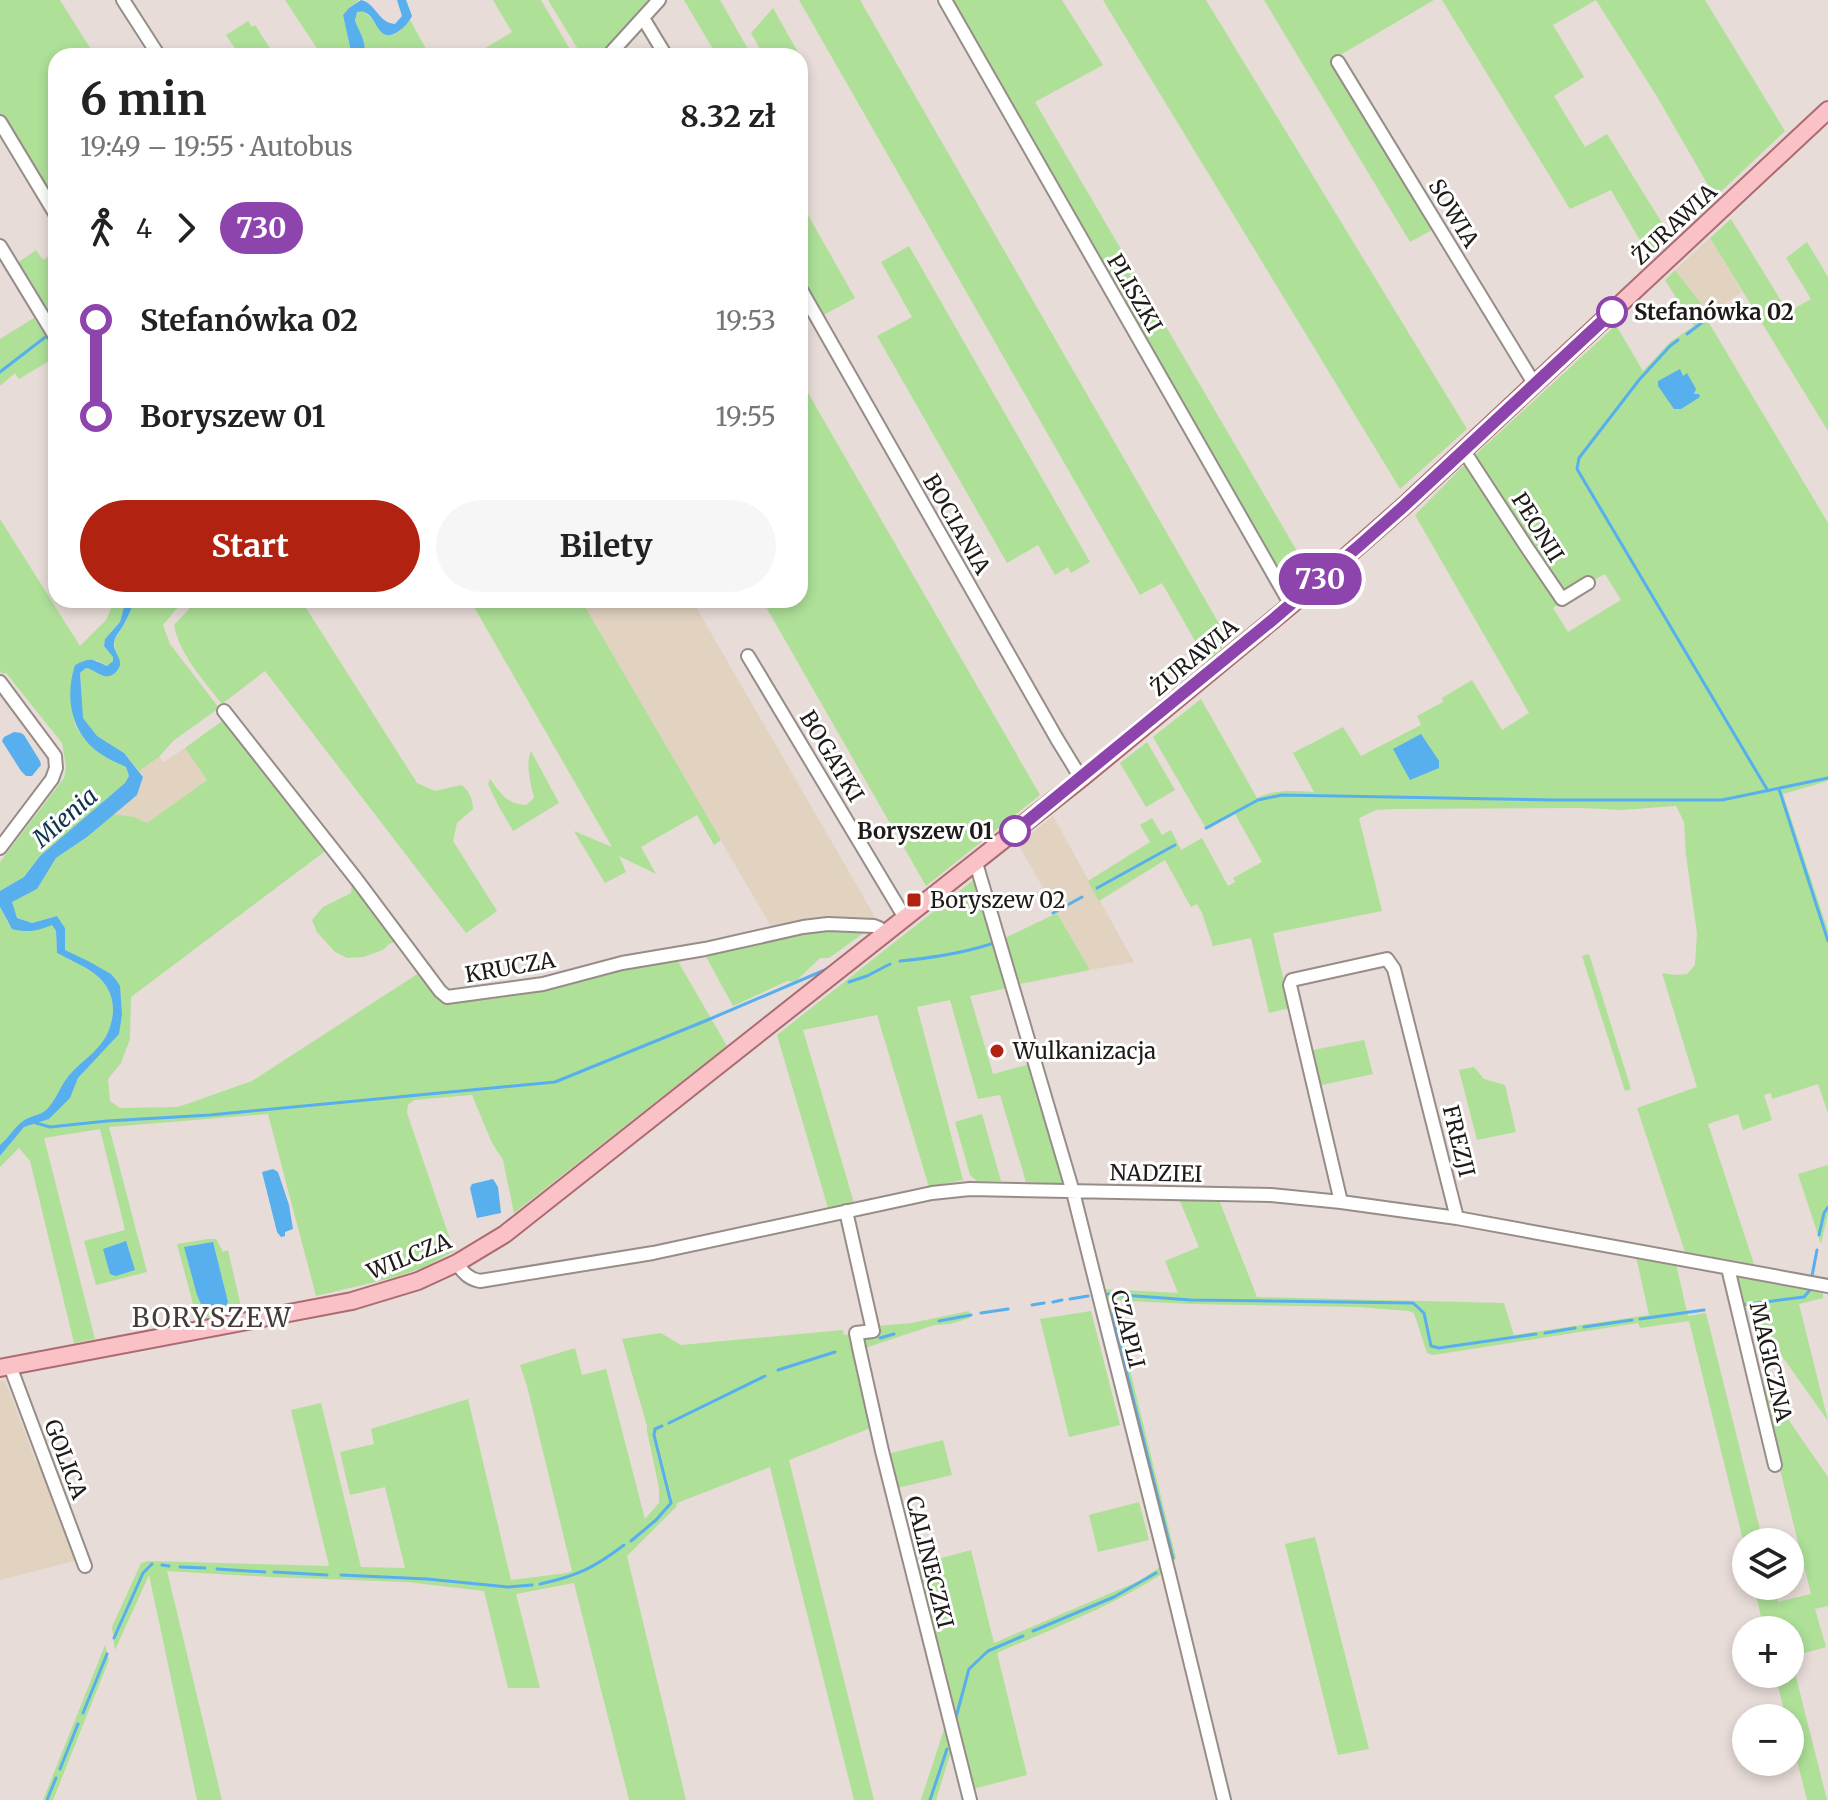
<!DOCTYPE html>
<html lang="pl">
<head>
<meta charset="utf-8">
<style>
  body { margin:0; font-family:Merriweather,serif; background:#f6f6f6; color:#222; height:100vh; display:flex; flex-direction:column; font-size:30px; white-space:nowrap }
  * { box-sizing:border-box; margin:0 }
  p { font-size:26px; color:#767676 }
  .icon { flex:none; width:44px; height:44px; fill:none; stroke:currentColor; stroke-width:2; stroke-linecap:round; stroke-linejoin:round }
  .map { position:relative; flex:1; overflow:hidden }
  .side { position:absolute; left:48px; top:48px; width:760px; height:560px; display:flex; flex-direction:column; background:#fff; border-radius:24px; box-shadow:0 4px 12px #0003 }
  .side>* { flex:none }
  .badge { padding:0 16px; border-radius:26px; font-size:28px; line-height:52px }
  .tools { position:absolute; left:1732px; top:1528px; display:grid; gap:16px }
  .tools a { display:grid; place-items:center; width:72px; height:72px; border-radius:50%; background:#fff; box-shadow:0 4px 12px #0003; font-size:40px }
  .map>.badge { position:absolute; translate:-50% -50%; box-shadow:0 0 0 4px #fff }
  .legs { display:flex; align-items:center; gap:12px; height:88px; padding:0 32px; font-size:26px }
  .legs p { margin-inline-start:auto }
  .overview { display:flex; align-items:center; justify-content:space-between; height:136px; padding:0 32px }
  h1 { font-size:44px; font-weight:700; line-height:60px }
  .primary-button { display:flex; gap:16px; margin-top:auto; padding:16px 32px }
  .primary-button a { flex:1; height:92px; border-radius:48px; background:#b12310; color:#fff; font-size:32px; font-weight:700; line-height:92px; text-align:center }
  .primary-button a+a { background:#f6f6f6; color:#222 }
  ul { padding:0 32px; list-style:none }
  li { display:flex; align-items:center; gap:28px; height:96px; font-size:30px }
  li i { display:grid; place-items:center; width:12px; height:100%; margin:0 10px; background:currentColor }
  li i::after { content:''; width:20px; height:20px; margin:-10px; border:6px solid; border-radius:50%; background:#fff }
  li p { margin-inline-start:auto }
  li:first-child i { background:linear-gradient(#0000 50%,currentColor 0) }
  li:last-child i { background:linear-gradient(currentColor 50%,#0000 0) }
  .map>svg:first-child { display:block }
</style>
</head>
<body>
<div class="map">
<svg width="1828" height="1800" viewBox="0 0 1828 1800">
  <rect width="100%" height="100%" fill="#e7dcd7"/>
  <!-- industrial -->
  <path fill="#e2d2c0" d="M1710,238L1742,292L1710,315L1675,270Z
    M581,600H692L878,922L773,930Z
    M185,748L207,780L147,823L135,817L112,814L137,795L143,777L139,771L159,757L164,762Z
    M1053,816L1134,962L1090,970L1018,844Z
    M5,1380L36,1462L43,1461L78,1560L0,1580V1381Z"/>
  <!-- green -->
  <path fill="#aee098" fill-rule="evenodd" d="M0,0H60L95,56H56V208L0,115Z
    M285,0H359L349,8L343,15L352,56H322Z
    M493,0H541L574,56H472L512,32Z
    M548,0H653L602,56H582Z
    M684,0H720L752,56H717Z
    M799,0H860L1229,641L1207,662L1162,583L1140,595Z
    M948,0H1062L1103,65L1035,102L1308,570L1286,590Z
    M1103,0H1206L1467,429L1400,489Z
    M1264,0H1434L1330,61L1434,229L1410,242Z
    M1442,0H1705L1785,131L1715,197L1656,95L1596,0L1553,25L1584,77L1554,96L1585,147L1607,134L1670,236L1649,256L1611,190L1570,209Z
    M773,8L800,56H764L751,33Z
    M363,11C382,24 384,53 410,20L430,56H364C367,42 360,33 355,21L357,12Z
    M248,21L252,27L255,25L275,56H240L226,35Z
    M800,201L855,298L820,317L800,282Z
    M1731,219L1788,312L1811,299L1786,258L1807,242L1828,277V431L1710,238Z
    M909,246L1090,562L1071,573L1068,567L1055,575L1038,545L1007,563L877,336L912,317L881,262Z
    M36,250L43,260L56,251V328L16,264Z
    M1675,270L1710,315L1706,318L1828,523V781L1783,794L1828,931V1113L1818,1084L1772,1099L1771,1093L1764,1095L1772,1120L1743,1130L1738,1114L1708,1124L1754,1264L1685,1252L1637,1108L1697,1087L1662,973L1675,975L1687,974L1695,965L1697,933L1686,855L1684,822L1676,806L1621,810L1583,808L1392,809L1376,810L1359,818L1382,911L1273,933L1290,1008L1269,1013L1251,938L1213,946L1202,913L1197,904L1191,907L1165,860L1099,901L1088,881L1150,842L1140,825L1152,818L1162,835L1171,830L1181,850L1202,838L1228,886L1235,882L1233,878L1262,862L1235,814L1207,830L1153,737L1201,699L1257,798C1275,789 1294,791 1314,792L1293,753L1343,727L1361,756L1421,725L1417,716L1443,702L1442,698L1472,680L1502,730L1529,713L1415,515L1459,470L1616,325L1643,371L1670,342L1694,326L1665,280ZM1605,574L1621,600L1568,632L1553,608L1590,582Z
    M34,318L56,352V357L19,379L15,373L0,386V339Z
    M800,379L1040,795L926,886L762,600H800Z
    M0,519L80,646L106,620L115,600H126L120,622L105,639L104,646L113,657V661L108,666L96,660L75,665C75,681 71,700 73,716C76,740 107,757 126,767L129,776L125,783L40,856L24,877L0,891V862L64,778L66,767L62,743L6,673L2,674L0,671Z
    M135,600H184L163,625L170,644L219,708L173,741L159,757L139,771L124,753L97,736L82,718L80,673L86,668C95,668 101,677 111,676L115,650L114,641L123,626Z
    M197,600H301L417,783L435,791L461,785C469,790 473,800 473,809L457,823L453,841L497,911L466,933L265,671L222,704C204,680 180,656 174,625Z
    M470,600H581L721,840L714,845L697,815L641,847L656,874L619,856L626,872L605,883L574,831L612,847Z
    M222,721L230,722L328,849L131,997L130,1039L121,1063L108,1079L110,1101L120,1108L178,1107L252,1081L422,971L445,1001L555,984L676,958L727,1046L514,1213L503,1160L492,1143L472,1095L414,1100L408,1105L407,1113L454,1251L425,1267L396,1277L316,1296L268,1114L109,1127L147,1272L96,1285L84,1241L125,1230L100,1129L44,1138L95,1339L74,1343L30,1161L19,1148L0,1167V1156L24,1127L48,1119L69,1098L78,1078L118,1034L111,974L65,950V928L57,916L32,923L17,918L11,902L37,889L56,858L87,837L112,814L135,817L147,823L207,780L185,748Z
    M1147,742L1175,790L1146,807L1120,763Z
    M531,751L559,803L513,831L498,805L488,784L490,779C500,793 508,805 526,805L534,798C531,784 525,765 531,751Z
    M976,878L1008,988L970,996L993,1074L1030,1064L1064,1184L1026,1182L1000,1095L978,1099L950,1000L917,1007L963,1180L929,1187L877,1015L803,1030L854,1203L828,1208L777,1035Z
    M352,881L399,940L389,944L383,950L363,957L347,958L335,952L317,932L312,920L323,907L351,893Z
    M0,907L8,923L52,925L56,931L57,953C83,967 114,976 113,1012C112,1022 109,1033 103,1041C95,1053 82,1061 72,1072C61,1083 58,1097 48,1108C42,1115 34,1115 26,1119C14,1126 10,1137 0,1145Z
    M1057,913L1090,970L1020,984L1005,938Z
    M801,930H868L829,958H820L795,982L787,981L733,1006L704,953Z
    M1589,954L1631,1089L1625,1091L1582,956Z
    M1364,1040L1373,1074L1317,1086L1308,1051Z
    M1474,1067L1484,1079L1505,1085L1516,1132L1477,1140L1459,1070Z
    M982,1114L1001,1181H977L970,1175L955,1122Z
    M1828,1165V1214L1821,1244L1798,1174Z
    M1179,1199L1219,1200L1257,1297L1504,1303L1514,1335L1649,1315L1636,1257L1676,1264L1688,1316L1706,1313L1763,1542H1746V1552L1689,1321L1640,1328L1638,1323L1433,1355L1427,1353L1414,1313L1409,1311L1358,1307L1192,1304L1107,1300L1103,1289L1178,1293L1165,1261L1199,1247Z
    M208,1239H216L223,1252L228,1250L242,1311L197,1319L177,1244Z
    M1732,1276L1823,1293V1298L1799,1304L1828,1421L1735,1290Z
    M1108,1308L1115,1309L1176,1558L1173,1563Z
    M969,1311L970,1318L950,1324L934,1325L862,1349V1338L875,1326L911,1323Z
    M1091,1311L1120,1425L1069,1437L1040,1319Z
    M843,1330L844,1335L850,1334L873,1427L789,1460L874,1800H854L770,1467L677,1503L676,1507L627,1556L686,1800H629L574,1583L516,1594L540,1688H508L484,1591L407,1582L270,1577L167,1571L222,1800H197L149,1575L115,1650L112,1627L141,1563L148,1561L329,1566L291,1410L321,1403L361,1567L405,1568L385,1487L350,1495L340,1452L374,1444L371,1429L468,1399L511,1580L567,1573L572,1571L527,1386L520,1365L575,1348L582,1375L606,1369L645,1519L659,1503V1488L647,1431V1426L622,1339L661,1333L681,1345Z
    M1756,1373L1828,1477V1606L1815,1609L1826,1647L1791,1657L1827,1800H1807L1790,1733V1718H1786L1775,1674H1790V1630H1764L1754,1586H1773L1778,1602L1811,1594Z
    M943,1440L952,1475L897,1488L889,1456L891,1453Z
    M1139,1502L1149,1540L1098,1552L1089,1515Z
    M1315,1537L1369,1749L1338,1755L1285,1544Z
    M971,1550L994,1643L1139,1581L1160,1567L1162,1574C1111,1607 1053,1628 997,1653L1027,1775L969,1790L916,1565Z
    M105,1645L109,1660L53,1800H43Z
    M947,1720L953,1745L936,1800H921Z"/>
  <!-- water -->
  <path fill="#57afed" d="M361,0C376,3 378,23 395,24L402,16L397,0H406L412,16C408,23 405,27 399,31C377,46 378,16 364,12C362,11 359,12 357,12L355,21C360,33 367,42 364,56H352L343,15L349,8Z
    M1680,369L1683,376L1687,373L1696,389L1694,394H1699L1700,397L1681,409H1674L1658,386V381Z
    M126,600H135C131,608 128,617 124,624C121,630 115,636 114,642C112,654 127,660 116,672C112,676 109,677 104,676C97,674 93,669 86,668L80,673L83,718L97,736L124,753L143,777L137,795L87,837L56,858L37,889L12,902L17,918L32,923L57,916L65,928V950L88,961L111,974L116,980L120,986L122,1014L119,1034L78,1078L70,1098L49,1119L24,1127L0,1156V1145C10,1137 14,1126 26,1119C34,1115 42,1115 48,1108C58,1097 61,1083 72,1072C82,1061 95,1053 103,1041C109,1033 112,1022 113,1012C114,976 83,967 57,953L56,931L52,925C38,931 27,933 12,929L0,907V891L24,877L40,856L125,783L129,776L126,767C117,763 106,758 98,752C70,731 65,696 75,665C92,657 91,659 107,666L113,661V657L104,646L105,639L120,622Z
    M14,732L21,733L24,735L40,761L41,765L32,776H26L21,771L2,741L4,737Z
    M1421,734L1439,761V768L1410,780L1393,749Z
    M273,1169L278,1172L289,1205L293,1229L285,1232V1236L281,1237L277,1232L262,1172Z
    M493,1179L498,1187L501,1213L477,1218L470,1188L472,1184Z
    M126,1241L135,1270L116,1276L110,1274L103,1249Z
    M213,1242L228,1302L225,1307L204,1311L197,1295L184,1247Z"/>
  <g fill="none" stroke-linecap="round" stroke-linejoin="round">
    <!-- stream -->
    <path stroke="#57afed" stroke-width="3" d="M1687,334L1704,321
      M1678,340L1670,346L1639,380L1579,458L1577,469L1768,791
      M0,372L48,335
      M1779,789L1828,941
      M1206,828L1258,800L1282,795L1553,800H1722L1828,778
      M1097,888L1175,845
      M1053,913L1082,897
      M900,961C932,958 964,953 994,943
      M849,982L867,976L890,964
      M36,1123L50,1127L107,1121L210,1115L555,1082L710,1019L827,969
      M1819,1235L1824,1213L1828,1207
      M1812,1276L1817,1250
      M1108,1294L1191,1300L1413,1303L1424,1313L1431,1346L1439,1348L1536,1334
      M1070,1299L1088,1296
      M1053,1302L1062,1300
      M1032,1305L1044,1303
      M1742,1305L1804,1297L1810,1290
      M981,1313L1008,1309
      M1112,1314L1173,1558
      M1640,1319L1704,1310
      M939,1321L971,1315
      M1584,1327L1632,1320
      M1545,1333L1575,1328
      M880,1338L894,1334
      M778,1370L835,1352
      M669,1423L765,1376
      M631,1541L656,1520L671,1503L654,1435L655,1429L662,1426
      M162,1565L169,1566
      M180,1567L205,1568
      M217,1569L265,1572
      M274,1572L327,1575
      M341,1575L427,1579L508,1587L532,1585
      M540,1584C577,1576 594,1568 624,1545
      M1033,1631L1114,1597L1156,1573
      M114,1638L143,1573L152,1564
      M83,1713L107,1654
      M955,1721L969,1669L988,1651L1023,1636
      M60,1769L78,1724
      M47,1800L56,1778
      M930,1800L947,1749"/>
    <!-- minor casing -->
    <g stroke="#978d88" stroke-width="16">
      <path id="minor" d="M123,0L159,56
        M945,0L1291,605
        M643,18L666,56
        M608,56L659,0
        M1338,62L1535,385
        M0,122L56,215
        M0,246L56,338
        M800,288L1057,739L1076,770L1083,777
        M1464,451L1526,546L1562,599L1588,583
        M748,656L905,918
        M0,682L55,756L56,768L52,779L0,848
        M224,711L357,880L440,991L447,997L543,984L622,963L705,949L803,927L828,924L874,926L879,928L885,934
        M976,863L1073,1192L1169,1574L1224,1800
        M1341,1202L1290,985L1292,980L1387,959L1394,969L1457,1218
        M846,1211L873,1331L856,1333L859,1348L882,1451L970,1800
        M457,1263C463,1273 469,1279 480,1281L653,1253L932,1193L970,1189L1271,1195L1341,1202L1457,1218L1828,1286
        M1728,1268L1775,1465
        M10,1366L85,1566"/>
    </g>
    <!-- major casing -->
    <g stroke="#ab6b72" stroke-width="20">
      <path id="major" d="M0,1368L352,1301L418,1281L457,1263L505,1234L1083,777L1291,605L1404,506L1828,110"/>
    </g>
    <!-- minor -->
    <use href="#minor" stroke="#fff" stroke-width="12"/>
    <!-- major -->
    <use href="#major" stroke="#fac1c7" stroke-width="16"/>
  </g>
  <g fill="none" stroke-linecap="round" stroke-linejoin="round">
    <!-- line-1 casing -->
    <g stroke="#fff" stroke-width="18">
      <path id="line-1" d="M1015,831L1270,622L1360,545L1404,506L1612,312"/>
    </g>
    <!-- line-1 -->
    <use href="#line-1" stroke="#8e44ad" stroke-width="12"/>
  </g>
  <!-- markers -->
  <g fill="#fff" stroke="#8e44ad" stroke-width="4">
    <circle cx="1612" cy="312" r="14"/>
    <circle cx="1015" cy="831" r="14"/>
  </g>
  <g fill="#b12310" stroke="#fff" stroke-width="3">
    <rect x="906" y="892" width="16" height="16" rx="4"/>
    <circle cx="997" cy="1051" r="8"/>
  </g>
  <g text-anchor="middle" dominant-baseline="central" stroke-width="6" stroke-linejoin="round" paint-order="stroke">
    <!-- street labels -->
    <g font-size="22" fill="#1e1a18" stroke="#fff">
      <text transform="translate(1454 213) rotate(59)">SOWIA</text>
      <text transform="translate(1674 224) rotate(-43)">ŻURAWIA</text>
      <text transform="translate(1135 293) rotate(60)">PLISZKI</text>
      <text transform="translate(957 524) rotate(60)">BOCIANIA</text>
      <text transform="translate(1538 527) rotate(58)">PEONII</text>
      <text transform="translate(1194 657) rotate(-40)">ŻURAWIA</text>
      <text transform="translate(832 756) rotate(59)">BOGATKI</text>
      <text transform="translate(510 967) rotate(-10)">KRUCZA</text>
      <text transform="translate(1459 1141) rotate(76)">FREZJI</text>
      <text transform="translate(1156 1173) rotate(1)">NADZIEI</text>
      <text transform="translate(409 1256) rotate(-22)">WILCZA</text>
      <text transform="translate(1128 1329) rotate(76)">CZAPLI</text>
      <text transform="translate(1771 1362) rotate(77)">MAGICZNA</text>
      <text transform="translate(66 1459) rotate(69)">GOLICA</text>
      <text transform="translate(930 1562) rotate(76)">CALINECZKI</text>
    </g>
    <!-- stop labels -->
    <g font-size="22" font-weight="bold" fill="#1e1a18" stroke="#fff" text-anchor="start">
      <text x="1634" y="312">Stefanówka 02</text>
      <text x="993" y="831" text-anchor="end">Boryszew 01</text>
    </g>
    <!-- poi labels -->
    <g font-size="22" fill="#1e1a18" stroke="#fff" text-anchor="start">
      <text x="930" y="900">Boryszew 02</text>
      <text x="1013" y="1051">Wulkanizacja</text>
    </g>
    <!-- water labels -->
    <g font-size="24" font-style="italic" fill="#0d344c" stroke="#fff">
      <text transform="translate(65 817) rotate(-41)">Mienia</text>
    </g>
    <!-- quarter labels -->
    <g font-size="26" letter-spacing="2" fill="#453c38" stroke="#fff">
      <text x="212" y="1317">BORYSZEW</text>
    </g>
  </g>
</svg>
<div class="tools">
<a><svg class="icon" aria-label="layers" viewBox="0 0 24 24"><path d="M12 4l9 5-9 5-9-5zM3 14l9 5 9-5"/></svg></a>
<a>+</a>
<a>−</a>
</div>
<b class="badge" style="left:1320px;top:579px;background:#8e44ad;color:#fff">730</b>
<section class="side">
<div class="overview"><div><h1>6 min</h1><p>19:49 – 19:55 · Autobus</p></div><b>8.32 zł</b></div>
<div class="legs"><svg class="icon" aria-label="walk" viewBox="0 0 24 24"><circle cx="13" cy="4" r="2"/><path d="M13 8l-2 6 4 7M11 14l-3 7M7 12l3-4h3l4 4"/></svg>4<svg class="icon" aria-label="forward" viewBox="0 0 24 24"><path d="M9 5l7 7-7 7"/></svg><b class="badge" style="background:#8e44ad;color:#fff">730</b></div>
<ul>
<li><i style="color:#8e44ad"></i><b>Stefanówka 02</b><p>19:53</p></li>
<li><i style="color:#8e44ad"></i><b>Boryszew 01</b><p>19:55</p></li>
</ul>
<div class="primary-button"><a>Start</a><a>Bilety</a></div>
</section>
</div>
</body>
</html>
